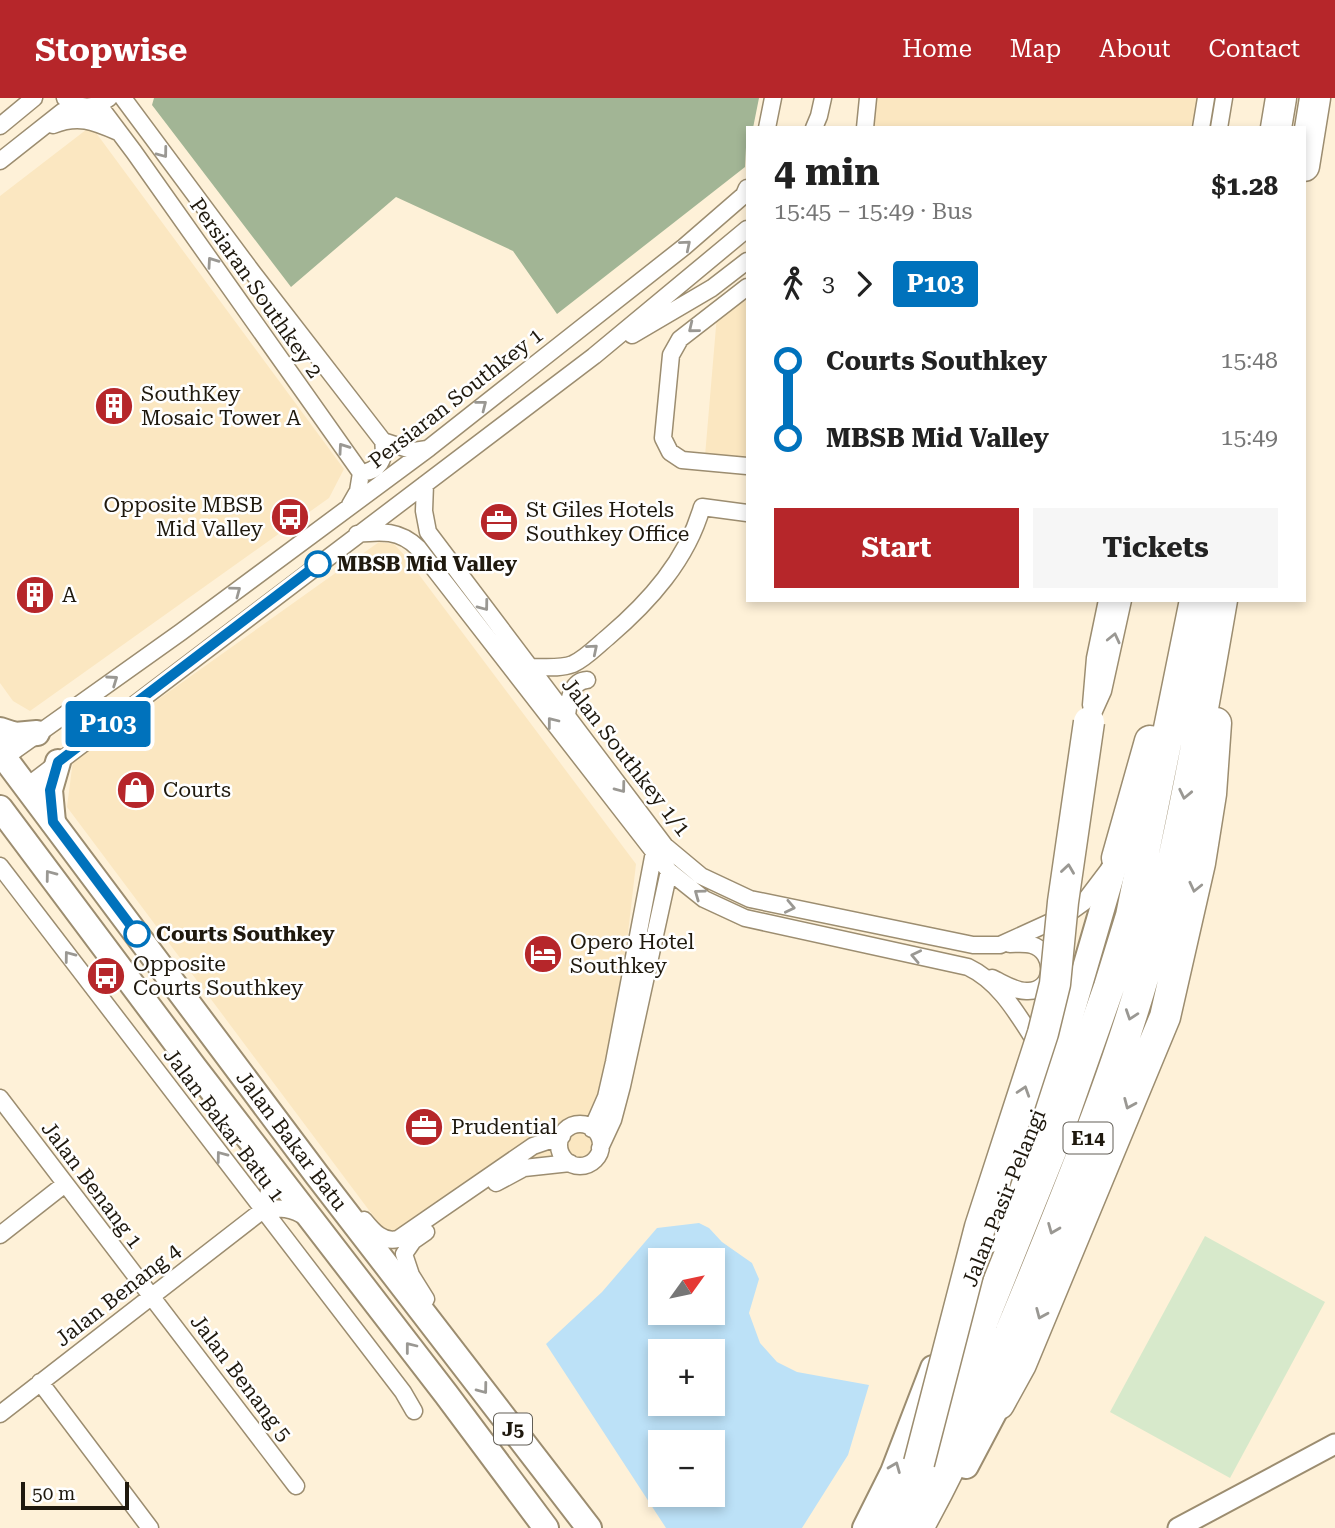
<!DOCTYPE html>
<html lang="en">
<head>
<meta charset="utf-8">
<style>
  body { margin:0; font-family:"Roboto Serif",serif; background:#f6f6f6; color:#222; height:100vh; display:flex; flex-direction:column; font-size:26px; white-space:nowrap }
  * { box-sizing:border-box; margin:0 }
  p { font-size:23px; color:#767676 }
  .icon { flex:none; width:38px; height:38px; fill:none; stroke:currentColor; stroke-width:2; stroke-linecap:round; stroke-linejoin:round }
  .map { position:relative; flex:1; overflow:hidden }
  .details { position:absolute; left:746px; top:28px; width:560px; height:476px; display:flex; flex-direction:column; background:#fff; border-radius:0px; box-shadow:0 4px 10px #0003 }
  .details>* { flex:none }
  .badge { padding:0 14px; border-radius:5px; font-size:24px; line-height:46px }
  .needle { width:46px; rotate:57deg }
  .fabs { position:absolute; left:648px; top:1150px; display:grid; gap:14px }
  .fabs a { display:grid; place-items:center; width:77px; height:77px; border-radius:0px; background:#fff; box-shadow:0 4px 10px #0003; font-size:35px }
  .scale { position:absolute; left:21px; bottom:18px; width:108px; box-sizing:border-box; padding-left:7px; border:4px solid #1f190e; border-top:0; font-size:19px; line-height:24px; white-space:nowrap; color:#1f190e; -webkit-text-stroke:5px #fff; paint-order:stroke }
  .map>.badge { position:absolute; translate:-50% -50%; box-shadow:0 0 0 4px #fff }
  .legs { display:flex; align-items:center; gap:10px; height:77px; padding:0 28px; font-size:23px }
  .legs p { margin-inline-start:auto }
  .head { display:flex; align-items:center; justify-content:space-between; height:119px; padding:0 28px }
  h1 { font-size:38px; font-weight:700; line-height:52px }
  .primary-button { display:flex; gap:14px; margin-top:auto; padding:14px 28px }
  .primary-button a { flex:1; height:80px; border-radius:0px; background:#b6262a; color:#fff; font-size:28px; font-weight:700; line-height:80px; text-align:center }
  .primary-button a+a { background:#f6f6f6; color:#222 }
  ul { padding:0 28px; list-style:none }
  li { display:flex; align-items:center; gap:24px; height:77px; font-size:26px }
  li i { display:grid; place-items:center; width:10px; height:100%; margin:0 9px; background:currentColor }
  li i::after { content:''; width:18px; height:18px; margin:-9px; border:5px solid; border-radius:50%; background:#fff }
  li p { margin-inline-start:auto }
  li:first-child i { background:linear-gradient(#0000 50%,currentColor 0) }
  li:last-child i { background:linear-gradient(currentColor 50%,#0000 0) }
  header { display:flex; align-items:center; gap:42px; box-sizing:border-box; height:98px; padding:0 35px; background:#b6262a; color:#fff }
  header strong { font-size:33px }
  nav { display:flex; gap:38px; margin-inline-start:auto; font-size:24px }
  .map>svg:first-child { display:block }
</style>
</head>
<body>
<header>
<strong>Stopwise</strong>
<nav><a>Home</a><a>Map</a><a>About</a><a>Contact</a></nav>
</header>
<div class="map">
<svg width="1335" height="1430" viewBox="0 0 1335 1430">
  <rect width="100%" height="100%" fill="#fef1d8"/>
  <!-- built -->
  <path fill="#fbe7c1" d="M874,0H1199L1195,30H868Z
    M91,28L344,371L329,400L30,613L13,603L0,585V98Z
    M747,195V361L705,358L717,217Z
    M379,444L394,446L405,458L636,766L602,1059L504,1068L441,1101L389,1139L67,709L73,662Z"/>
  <!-- green -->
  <path fill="#d7e9cb" d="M1205,1138L1325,1204L1230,1380L1110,1314Z"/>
  <!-- forest -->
  <path fill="#a2b595" d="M154,0H759L753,30H747L745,69L557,216L513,153L396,99L291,189L152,7Z"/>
  <!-- water -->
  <path fill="#bce1f7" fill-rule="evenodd" d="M699,1125L709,1130L722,1144L752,1165L759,1181L749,1215L760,1245L777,1264L797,1274L869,1287L848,1357L802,1430H666L546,1246L602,1194L657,1130ZM660,1162H712V1214H660ZM660,1253H712V1306H660ZM660,1344H712V1396H660Z"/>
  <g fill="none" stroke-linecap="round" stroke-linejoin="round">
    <!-- minor casing -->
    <g stroke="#9c8d70" stroke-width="19">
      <path id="minor" d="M65,0C79,11 95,11 109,0
        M123,0L253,175L383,343L414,353L427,351
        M87,9L104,14L134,54L361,375L358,393L350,407
        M53,27C78,17 93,23 118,34
        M0,28L34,0
        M767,30L773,0
        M814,30L819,18L823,0
        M865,30L868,0
        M1201,30L1206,0
        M1219,30L1224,0
        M0,63L62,14L76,7
        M747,189L680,241L671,257L663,340L670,354L682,362L747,368
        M632,237L712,190L747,163
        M361,375C379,373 386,361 383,343
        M425,386L424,413L428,434L665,748L701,778L750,801L973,847H1000L1066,817L1084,804L1109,771
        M357,436C381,433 400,432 418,450L654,754L669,773L704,801L745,820L968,869C1002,885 1020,921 1040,951
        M530,569C544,569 560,571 573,566C586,560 597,548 608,539C649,504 687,462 702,409L747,415
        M1091,607L1095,560L1107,502
        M567,617C569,604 570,583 587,582
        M1089,624L1103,593L1123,502
        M4,660L181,534L429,350L684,149L744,97L747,90
        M26,689L594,258L747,131
        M0,768L403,1294L414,1313
        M992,880C1003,885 1016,894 1028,893C1055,893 1056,854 1032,847C1025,845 1017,846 1010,846
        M0,1000L296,1388
        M559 1047a21 21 0 1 1 42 0a21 21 0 1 1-42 0Z
        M592,1031L606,999L614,964L654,754
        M600,1050L613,1022L622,988L669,773
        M496,1085L524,1070L570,1065
        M263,1112C280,1109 292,1110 307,1120
        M364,1122C373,1133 383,1145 398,1141L533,1048L562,1038
        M426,1134L413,1143L404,1156L411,1177L426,1201
        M0,1137L65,1086
        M40,1284L150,1430
        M0,1316L263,1112C271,1097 270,1084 267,1067"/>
    </g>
    <!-- tertiary casing -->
    <g stroke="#9c8d70" stroke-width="23">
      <path id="tertiary" d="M1178,1430L1335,1346"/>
    </g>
    <!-- primary casing -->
    <g stroke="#9c8d70" stroke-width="28">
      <g id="primary">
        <path d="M0,632L15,637L37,635"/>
        <path id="s1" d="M0,654L317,1077L589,1430"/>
        <path d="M0,710L194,969L446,1296L546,1430"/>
        <path d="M53,724L50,692L58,664"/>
        <path d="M988,1143L1041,1015L1054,976L1117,760"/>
        <path d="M966,1368L995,1313"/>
        <path d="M865,1430L893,1374L933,1270"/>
      </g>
    </g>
    <!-- motorway casing -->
    <g stroke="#9c8d70" stroke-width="33">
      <path id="motorway" d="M1276,30L1281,0
        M1304,68L1315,0
        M1117,760L1150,643
        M999,1306L1021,1266L1165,919L1200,765L1211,696L1216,625
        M887,1430L952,1299L1053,1048L1109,889L1131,818L1195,502
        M918,1430C965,1346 1001,1258 1037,1170C1082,1059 1127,946 1157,830C1184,722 1203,612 1222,502"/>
    </g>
    <!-- minor -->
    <use href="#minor" stroke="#fff" stroke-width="16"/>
    <!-- tertiary -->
    <use href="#tertiary" stroke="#fff" stroke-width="19"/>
    <!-- primary -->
    <use href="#primary" stroke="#fff" stroke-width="24"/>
    <!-- motorway -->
    <use href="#motorway" stroke="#fff" stroke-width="30"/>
    <!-- motorway-bridge casing -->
    <g stroke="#9c8d70" stroke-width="33" stroke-linecap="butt">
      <path id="motorway-bridge" d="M919,1365L980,1129L1043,935L1055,886L1063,804L1089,624"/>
    </g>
    <!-- motorway-bridge -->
    <use href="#motorway-bridge" stroke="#fff" stroke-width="30"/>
  </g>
  <!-- one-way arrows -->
  <defs><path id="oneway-chevron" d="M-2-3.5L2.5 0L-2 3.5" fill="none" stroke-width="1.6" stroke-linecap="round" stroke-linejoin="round" transform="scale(1.75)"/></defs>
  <g stroke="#9a9893">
    <use href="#oneway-chevron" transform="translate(163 55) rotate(53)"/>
    <use href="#oneway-chevron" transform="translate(686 147) rotate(-40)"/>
    <use href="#oneway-chevron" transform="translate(212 164) rotate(-125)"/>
    <use href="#oneway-chevron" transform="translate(693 230) rotate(141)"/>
    <use href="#oneway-chevron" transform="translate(482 307) rotate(-38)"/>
    <use href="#oneway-chevron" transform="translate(343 350) rotate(-125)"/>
    <use href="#oneway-chevron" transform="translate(236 493) rotate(-37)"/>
    <use href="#oneway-chevron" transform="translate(484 508) rotate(53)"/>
    <use href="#oneway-chevron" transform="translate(1114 540) rotate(-77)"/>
    <use href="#oneway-chevron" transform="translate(593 551) rotate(-40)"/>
    <use href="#oneway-chevron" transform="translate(113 582) rotate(-35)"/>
    <use href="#oneway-chevron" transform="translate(552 624) rotate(-128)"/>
    <use href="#oneway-chevron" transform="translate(621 690) rotate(53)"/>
    <use href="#oneway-chevron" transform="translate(1185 696) rotate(102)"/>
    <use href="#oneway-chevron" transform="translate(1068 771) rotate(-82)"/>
    <use href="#oneway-chevron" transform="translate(50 777) rotate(-127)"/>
    <use href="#oneway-chevron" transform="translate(1195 789) rotate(103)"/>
    <use href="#oneway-chevron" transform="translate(699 796) rotate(-144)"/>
    <use href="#oneway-chevron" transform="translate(790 809) rotate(12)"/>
    <use href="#oneway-chevron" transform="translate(69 858) rotate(-127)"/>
    <use href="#oneway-chevron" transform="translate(916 858) rotate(-168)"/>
    <use href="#oneway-chevron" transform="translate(1131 917) rotate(109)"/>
    <use href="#oneway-chevron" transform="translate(1024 993) rotate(-72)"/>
    <use href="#oneway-chevron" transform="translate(1129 1006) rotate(113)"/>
    <use href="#oneway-chevron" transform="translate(221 1058) rotate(-127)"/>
    <use href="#oneway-chevron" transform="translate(1053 1131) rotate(112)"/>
    <use href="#oneway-chevron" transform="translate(1041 1216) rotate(113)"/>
    <use href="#oneway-chevron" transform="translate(410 1249) rotate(-128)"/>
    <use href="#oneway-chevron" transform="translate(483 1291) rotate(53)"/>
    <use href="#oneway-chevron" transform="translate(895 1369) rotate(-68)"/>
  </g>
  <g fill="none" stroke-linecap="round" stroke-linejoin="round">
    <!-- line-1 casing -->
    <g stroke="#fff" stroke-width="16">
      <path id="line-1" d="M137,836L53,724L50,692L58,664L318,466"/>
    </g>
    <!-- line-1 -->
    <use href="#line-1" stroke="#0072bc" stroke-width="10"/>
  </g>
  <!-- icons -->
  <defs>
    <g id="building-disc" transform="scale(2.0125)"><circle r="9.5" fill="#b6262a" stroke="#fff"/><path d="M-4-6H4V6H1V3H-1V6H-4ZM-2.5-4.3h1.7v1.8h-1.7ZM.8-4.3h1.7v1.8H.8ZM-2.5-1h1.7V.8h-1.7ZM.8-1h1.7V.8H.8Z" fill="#fff"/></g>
    <g id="bus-disc" transform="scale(2.0125)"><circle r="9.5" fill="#b6262a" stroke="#fff"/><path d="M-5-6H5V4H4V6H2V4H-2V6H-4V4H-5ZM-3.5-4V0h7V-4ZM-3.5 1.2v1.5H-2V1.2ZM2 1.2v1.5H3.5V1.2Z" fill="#fff"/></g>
    <g id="office-disc" transform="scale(2.0125)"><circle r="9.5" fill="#b6262a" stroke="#fff"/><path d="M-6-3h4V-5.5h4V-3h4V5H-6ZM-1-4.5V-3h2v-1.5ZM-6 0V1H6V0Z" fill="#fff"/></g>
    <g id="shop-disc" transform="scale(2.0125)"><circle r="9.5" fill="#b6262a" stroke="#fff"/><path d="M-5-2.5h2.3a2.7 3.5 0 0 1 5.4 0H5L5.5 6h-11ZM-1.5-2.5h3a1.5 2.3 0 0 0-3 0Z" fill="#fff"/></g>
    <g id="hotel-disc" transform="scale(2.0125)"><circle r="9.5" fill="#b6262a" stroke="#fff"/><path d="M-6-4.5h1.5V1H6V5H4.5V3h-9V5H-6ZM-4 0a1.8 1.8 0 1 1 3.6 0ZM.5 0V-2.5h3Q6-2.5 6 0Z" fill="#fff"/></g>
  </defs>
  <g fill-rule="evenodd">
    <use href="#building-disc" x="114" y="308"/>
    <use href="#bus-disc" x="290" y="419"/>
    <use href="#office-disc" x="499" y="424"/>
    <use href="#building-disc" x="35" y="497"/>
    <use href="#shop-disc" x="136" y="692"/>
    <use href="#hotel-disc" x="543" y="856"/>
    <use href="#bus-disc" x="106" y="878"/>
    <use href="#office-disc" x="424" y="1029"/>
  </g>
  <!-- markers -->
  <g fill="#fff" stroke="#0072bc" stroke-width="3.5">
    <circle cx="318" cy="466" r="12"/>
    <circle cx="137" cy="836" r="12"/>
  </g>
  <g text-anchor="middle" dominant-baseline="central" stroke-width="5" stroke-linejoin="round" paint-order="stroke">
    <!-- shield labels -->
    <g fill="#fff" stroke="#625e56" stroke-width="2">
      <rect x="1063.5" y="1024.5" width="49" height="31" rx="5"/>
      <rect x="494" y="1315.5" width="38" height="31" rx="5"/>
    </g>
    <g font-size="19" font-weight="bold" fill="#1f190e">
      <text x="1088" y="1040">E14</text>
      <text x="513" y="1331">J5</text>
    </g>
    <!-- street labels -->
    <g font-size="21" fill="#1f190e" stroke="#fff">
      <text transform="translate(256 190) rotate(55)">Persiaran Southkey 2</text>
      <text transform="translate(456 300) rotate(-38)">Persiaran Southkey 1</text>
      <text transform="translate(626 659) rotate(52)">Jalan Southkey 1/1</text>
      <text transform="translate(224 1027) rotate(53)">Jalan Bakar Batu 1</text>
      <text stroke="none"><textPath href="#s1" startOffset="486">Jalan Bakar Batu</textPath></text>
      <text transform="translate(92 1087) rotate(53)">Jalan Benang 1</text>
      <text transform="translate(1004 1100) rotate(-68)">Jalan Pasir Pelangi</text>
      <text transform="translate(118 1197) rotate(-38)">Jalan Benang 4</text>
      <text transform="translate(241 1280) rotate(53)">Jalan Benang 5</text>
    </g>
    <!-- poi labels -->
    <g font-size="21" fill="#1f190e" stroke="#fff" text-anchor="start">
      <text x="141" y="296">SouthKey<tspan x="141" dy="24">Mosaic Tower A</tspan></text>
      <text x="263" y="407" text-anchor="end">Opposite MBSB<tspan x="263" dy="24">Mid Valley</tspan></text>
      <text x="526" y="412">St Giles Hotels<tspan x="526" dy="24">Southkey Office</tspan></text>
      <text x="62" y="497">A</text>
      <text x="163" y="692">Courts</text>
      <text x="570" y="844">Opero Hotel<tspan x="570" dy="24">Southkey</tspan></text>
      <text x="133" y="866">Opposite<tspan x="133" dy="24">Courts Southkey</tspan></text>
      <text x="451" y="1029">Prudential</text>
    </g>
    <!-- stop labels -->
    <g font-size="21" font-weight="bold" fill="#1f190e" stroke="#fff" text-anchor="start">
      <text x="337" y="466">MBSB Mid Valley</text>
      <text x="156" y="836">Courts Southkey</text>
    </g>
  </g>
</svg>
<div class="fabs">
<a><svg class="needle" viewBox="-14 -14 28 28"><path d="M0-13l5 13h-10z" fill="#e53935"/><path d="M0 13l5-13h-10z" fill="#767676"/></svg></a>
<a>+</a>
<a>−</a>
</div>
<div class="scale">50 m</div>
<b class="badge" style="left:108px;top:626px;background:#0072bc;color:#fff">P103</b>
<section class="details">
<div class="head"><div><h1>4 min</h1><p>15:45 – 15:49 · Bus</p></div><b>$1.28</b></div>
<div class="legs"><svg class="icon" aria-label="walk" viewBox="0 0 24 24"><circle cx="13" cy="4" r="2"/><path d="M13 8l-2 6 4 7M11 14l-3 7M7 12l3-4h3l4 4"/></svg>3<svg class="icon" aria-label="forward" viewBox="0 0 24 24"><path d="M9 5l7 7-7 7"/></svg><b class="badge" style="background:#0072bc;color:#fff">P103</b></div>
<ul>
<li><i style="color:#0072bc"></i><b>Courts Southkey</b><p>15:48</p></li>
<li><i style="color:#0072bc"></i><b>MBSB Mid Valley</b><p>15:49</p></li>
</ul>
<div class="primary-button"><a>Start</a><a>Tickets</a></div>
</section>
</div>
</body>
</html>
